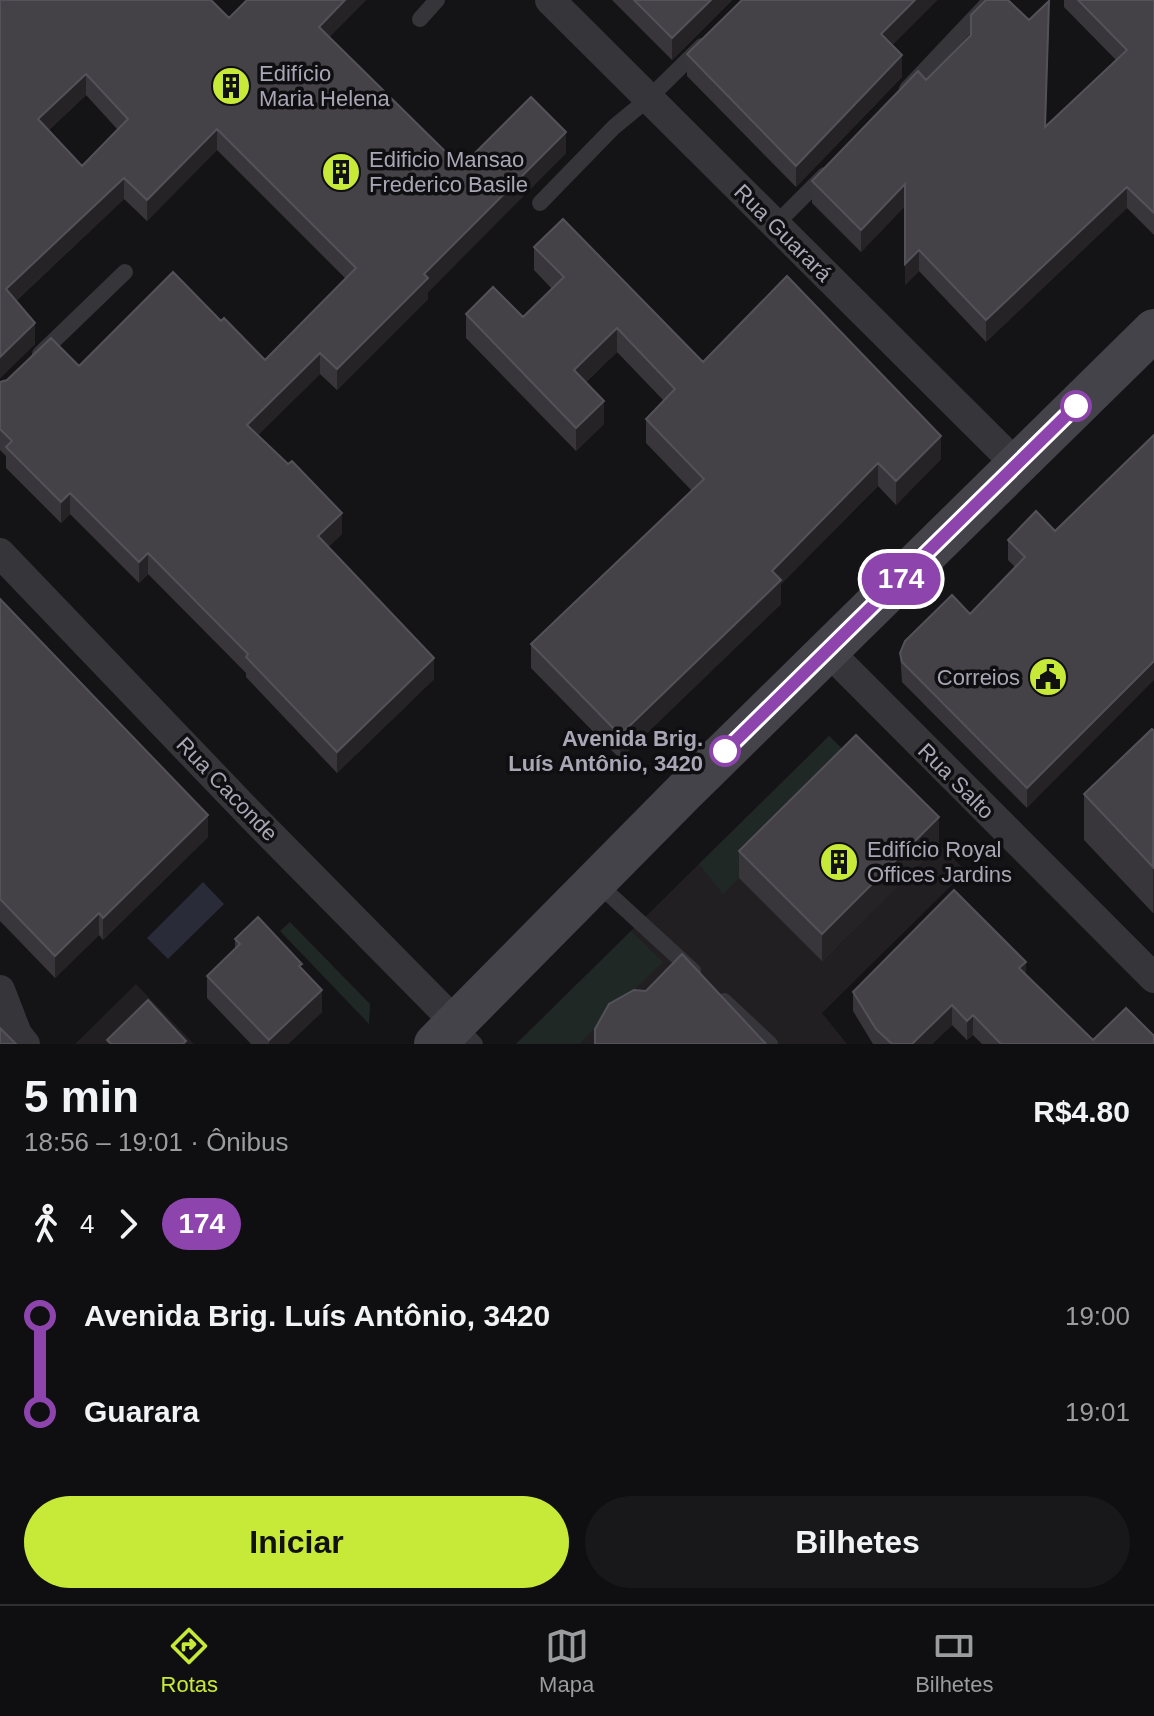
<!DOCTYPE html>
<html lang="pt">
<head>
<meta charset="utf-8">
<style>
  body { margin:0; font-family:Arial,sans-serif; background:#181719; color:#f1f3f6; height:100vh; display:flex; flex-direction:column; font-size:30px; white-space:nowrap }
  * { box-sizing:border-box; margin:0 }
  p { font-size:26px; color:#9b9c9f }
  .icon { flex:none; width:44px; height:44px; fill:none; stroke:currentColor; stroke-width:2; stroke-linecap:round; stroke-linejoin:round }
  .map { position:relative; height:1044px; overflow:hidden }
  .side { display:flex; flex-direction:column; background:#0f0e10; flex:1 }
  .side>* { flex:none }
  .badge { padding:0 16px; border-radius:26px; font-size:28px; line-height:52px }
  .map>.badge { position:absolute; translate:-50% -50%; box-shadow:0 0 0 4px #fff }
  .legs { display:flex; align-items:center; gap:12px; height:88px; padding:0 24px; font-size:26px }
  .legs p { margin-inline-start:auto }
  .overview { display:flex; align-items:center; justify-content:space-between; height:136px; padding:0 24px }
  h1 { font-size:44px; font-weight:700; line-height:60px }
  .primary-button { display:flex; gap:16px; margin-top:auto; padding:16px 24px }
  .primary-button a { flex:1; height:92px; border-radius:48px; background:#c7e937; color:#111; font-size:32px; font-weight:700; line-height:92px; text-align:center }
  .primary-button a+a { background:#181719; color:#f1f3f6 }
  ul { padding:0 24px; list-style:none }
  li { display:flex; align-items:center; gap:28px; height:96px; font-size:30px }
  li i { display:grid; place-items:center; width:12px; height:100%; margin:0 10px; background:currentColor }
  li i::after { content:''; width:20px; height:20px; margin:-10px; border:6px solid; border-radius:50%; background:#0f0e10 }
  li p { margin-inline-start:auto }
  li:first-child i { background:linear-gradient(#0000 50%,currentColor 0) }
  li:last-child i { background:linear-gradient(currentColor 50%,#0000 0) }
  .dock { display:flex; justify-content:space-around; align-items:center; height:112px; border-top:2px solid #2f2e30; background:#0f0e10; font-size:22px; color:#9b9c9f }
  .dock a { display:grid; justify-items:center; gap:4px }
  .dock .current { color:#c7e937 }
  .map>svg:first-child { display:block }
</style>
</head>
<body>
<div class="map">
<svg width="1154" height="1044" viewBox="0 0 1154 1044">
  <rect width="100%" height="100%" fill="#141315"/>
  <!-- built -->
  <path fill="#211f22" d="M829,736L966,871L822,1013L847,1044H516Z
    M136,984L194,1044H75Z"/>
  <!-- green -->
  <path fill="#202825" d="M829,736L856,762L723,894L699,864Z
    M290,922L370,1004L369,1024L280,931Z
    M631,931L663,962L579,1044H516Z"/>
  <!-- water -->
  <path fill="#2a2b38" d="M203,882L224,904L168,959L147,938Z"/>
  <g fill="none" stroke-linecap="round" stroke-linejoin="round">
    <!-- lane -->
    <path stroke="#36353a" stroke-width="16" d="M420,19L437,0
      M907,89L991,0
      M540,203L614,127L648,99L702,46
      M775,225L825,175
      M40,354L125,272
      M596,882L693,971
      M724,1001L770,1044
      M457,1025L475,1044"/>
    <!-- street -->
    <path stroke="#36353a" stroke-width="30" d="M550,0L1017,465
      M0,553L248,812L456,1023
      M828,651L1154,978
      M0,990L17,1034L25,1044"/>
    <!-- secondary -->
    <path stroke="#45434a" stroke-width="42" d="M435,1044L683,793L1154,330"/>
  </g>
  <!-- wall -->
  <path fill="#38363a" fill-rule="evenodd" d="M0,0L229,18L247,0H366L329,37L461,167L566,153L428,292V299L337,390L320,374L258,435L342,534L328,547L434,679L337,773L246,677V673L148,574L139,583L70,514L61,523L6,468V456L0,450V382L79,366L221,321L265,360L346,279L217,150L147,221L124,199L16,301L35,344L0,378ZM86,95L118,130L82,166L49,130Z
    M612,0H732L672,60Z
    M742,0H937L892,45L902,77L796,187L687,76V54Z
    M1064,0H1154V235L1127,208L986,342L919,271L905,285V206L861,252L812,203V181L926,80L1029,20L1049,22L1045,127L1116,60L1064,7Z
    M534,247L703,362L941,459L896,505L878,486L781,584V604L620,759L531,668V644L692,491L646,443V419L664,401L617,352L586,382L604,424L576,451L466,338V314L523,317L552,289L534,270Z
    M1036,511L1027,808L902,682L900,653L970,614L1015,567L1008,560V540Z
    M0,599L208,837L103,940L99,935L55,978L0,921Z
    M1154,731V912L1153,913L1084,840V794Z
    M939,845L822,961L739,878V851Z
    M235,939L302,970L322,1012L288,1044H251L207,998V976L235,949Z
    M1026,976L1093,1040L1154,1044H982L973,1035L967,1040L952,1025L932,1044H873L853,1011V992Z"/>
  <!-- shaded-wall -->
  <path fill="#252326" d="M345,0H366L319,48V27Z
    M711,0H732L672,60V38Z
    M915,0H937L881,56V34Z
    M902,55V77L796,187V166Z
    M86,74V95L38,140V119Z
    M217,129V150L147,221V200Z
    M566,132V153L428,292V299L337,390V369L424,274Z
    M124,178V199L6,310V289Z
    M905,184V206L861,252V230Z
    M1127,187V208L986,342V320Z
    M919,250V271L905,285V264Z
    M35,323V344L0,378V357Z
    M617,328V352L574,393V370Z
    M320,353V374L247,446V425Z
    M604,401V424L576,451V428Z
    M941,436V459L896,505V481Z
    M878,463V486L781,584V604L620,759V735L772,571Z
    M70,493V514L61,523V502Z
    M342,513V534L318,557V536Z
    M148,553V574L139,583V562Z
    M434,658V679L337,773V752Z
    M1154,661V680L1027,808V788Z
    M208,815V837L103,940V918Z
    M939,817V845L822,961V934Z
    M1154,866V912L1153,913V867Z
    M99,913V935L55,978V956Z
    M1026,962V981L1019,968Z
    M322,990V1012L288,1044H269V1040Z
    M952,1005V1025L932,1044H912Z
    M973,1015V1035L967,1040V1021Z"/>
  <!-- building -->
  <path fill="#454247" stroke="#545259" stroke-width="2" fill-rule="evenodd" d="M0,0H211L229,18L247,0H345L319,27L461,167L531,97L566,132L424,274L428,278L337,369L320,353L247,425L288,464L292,461L342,513L318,536L434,658L337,752L246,657L248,654L148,553L139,562L70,493L61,502L6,447L12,441L0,429V382L7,380L51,338L79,366L173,272L221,321L224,318L265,360L356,268L217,129L147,200L124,178L6,289L35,323L0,357ZM86,74L128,119L82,166L38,119Z
    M634,0H711L672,38Z
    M742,0H915L881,34L902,55L796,166L687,54Z
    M986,0H1008L1029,20L1049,1L1045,127L1127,50L1078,0H1154V213L1127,187L986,320L919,250L905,264V184L861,230L812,181L918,71L926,80L971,35V15Z
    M563,219L703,362L787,276L941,436L896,481L878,463L772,571L781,580L620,735L531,644L704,479L646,419L675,389L617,328L574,370L604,401L576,428L466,314L493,287L523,317L564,277L534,247Z
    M1154,435V661L1027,788L902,662L900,653L905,641L952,595L970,614L1025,557L1008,540L1036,511L1055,531Z
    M0,599L208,815L103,918L99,913L55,956L0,899Z
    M1152,729L1154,731L1153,867L1084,794Z
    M856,735L939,817L822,934L739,851Z
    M954,890L1026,962L1019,968L1093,1040L1126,1008L1154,1036V1044H1001L973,1015L967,1021L952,1005L912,1044H892L876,1029L853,992Z
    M258,917L302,964L299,966L322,990L269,1040L207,976L240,944L235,939Z
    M682,954L766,1044H595V1029L609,1004L634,990L646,991Z
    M148,1000L186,1041L183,1044H111L107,1040Z
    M0,1028L16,1044H0Z"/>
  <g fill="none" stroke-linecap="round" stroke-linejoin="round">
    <!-- line-1 casing -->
    <g stroke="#fff" stroke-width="18">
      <path id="line-1" d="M725,751L1076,406"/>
    </g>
    <!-- line-1 -->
    <use href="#line-1" stroke="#8e44ad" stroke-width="12"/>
  </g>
  <!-- icons -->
  <defs>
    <g id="building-disc" transform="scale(2)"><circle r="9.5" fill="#c7e937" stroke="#0f0e10"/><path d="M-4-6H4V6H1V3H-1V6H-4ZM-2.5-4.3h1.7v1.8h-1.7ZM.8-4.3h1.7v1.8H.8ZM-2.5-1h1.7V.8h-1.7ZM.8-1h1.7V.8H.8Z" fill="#111"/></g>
    <g id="civic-disc" transform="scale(2)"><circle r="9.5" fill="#c7e937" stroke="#0f0e10"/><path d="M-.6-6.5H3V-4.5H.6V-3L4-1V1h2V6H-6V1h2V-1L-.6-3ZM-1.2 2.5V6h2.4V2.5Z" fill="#111"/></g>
  </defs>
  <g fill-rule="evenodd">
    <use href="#building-disc" x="231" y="86"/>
    <use href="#building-disc" x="341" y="172"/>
    <use href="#civic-disc" x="1048" y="677"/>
    <use href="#building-disc" x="839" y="862"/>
  </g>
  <!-- markers -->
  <g fill="#fff" stroke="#8e44ad" stroke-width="4">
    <circle cx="1076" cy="406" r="14"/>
    <circle cx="725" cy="751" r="14"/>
  </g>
  <g text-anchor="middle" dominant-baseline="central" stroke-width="7" stroke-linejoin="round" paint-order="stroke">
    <!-- poi labels -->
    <g font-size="22" fill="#a9a6b5" stroke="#0f0e10" text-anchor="start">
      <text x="259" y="73">Edifício<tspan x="259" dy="25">Maria Helena</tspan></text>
      <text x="369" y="159">Edificio Mansao<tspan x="369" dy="25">Frederico Basile</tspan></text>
      <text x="1020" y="677" text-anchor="end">Correios</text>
      <text x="867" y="849">Edifício Royal<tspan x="867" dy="25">Offices Jardins</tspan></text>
    </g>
    <!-- street labels -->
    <g font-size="22" fill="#a9a6b5" stroke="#0f0e10">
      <text transform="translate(783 233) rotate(45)">Rua Guarará</text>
      <text transform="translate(956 781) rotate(45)">Rua Salto</text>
      <text transform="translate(227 789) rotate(46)">Rua Caconde</text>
    </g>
    <!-- stop labels -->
    <g font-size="22" font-weight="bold" fill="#a9a6b5" stroke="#0f0e10" text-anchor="end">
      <text x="703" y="738">Avenida Brig.<tspan x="703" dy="25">Luís Antônio, 3420</tspan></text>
    </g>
  </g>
</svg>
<b class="badge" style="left:901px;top:579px;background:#8e44ad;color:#fff">174</b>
</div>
<section class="side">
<div class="overview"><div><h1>5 min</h1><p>18:56 – 19:01 · Ônibus</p></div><b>R$4.80</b></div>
<div class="legs"><svg class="icon" aria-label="walk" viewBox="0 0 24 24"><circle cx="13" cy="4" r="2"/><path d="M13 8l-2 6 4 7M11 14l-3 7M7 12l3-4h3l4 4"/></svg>4<svg class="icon" aria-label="forward" viewBox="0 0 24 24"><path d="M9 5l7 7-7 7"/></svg><b class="badge" style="background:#8e44ad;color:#fff">174</b></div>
<ul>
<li><i style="color:#8e44ad"></i><b>Avenida Brig. Luís Antônio, 3420</b><p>19:00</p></li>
<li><i style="color:#8e44ad"></i><b>Guarara</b><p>19:01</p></li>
</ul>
<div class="primary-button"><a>Iniciar</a><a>Bilhetes</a></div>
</section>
<nav class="dock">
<a class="current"><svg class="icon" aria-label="directions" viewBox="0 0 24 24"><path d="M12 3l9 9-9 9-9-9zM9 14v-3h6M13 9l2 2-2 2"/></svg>Rotas</a>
<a><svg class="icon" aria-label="map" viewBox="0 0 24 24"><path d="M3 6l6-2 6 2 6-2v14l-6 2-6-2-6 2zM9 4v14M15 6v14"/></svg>Mapa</a>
<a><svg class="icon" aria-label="tickets" viewBox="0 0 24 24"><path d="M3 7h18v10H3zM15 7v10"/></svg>Bilhetes</a>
</nav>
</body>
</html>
